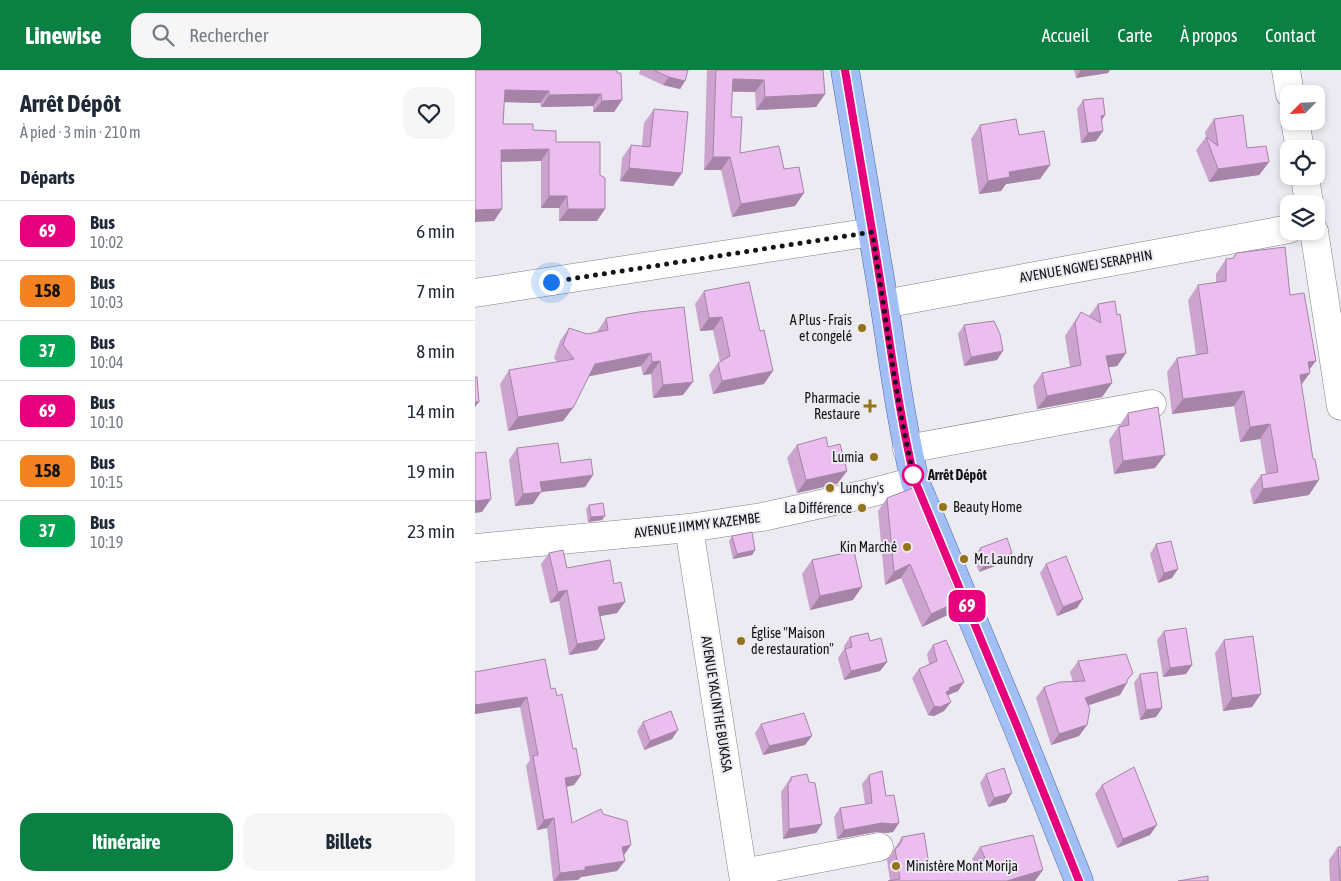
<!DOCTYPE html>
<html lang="fr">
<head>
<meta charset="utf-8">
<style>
  body { margin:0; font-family:"Asap Condensed",sans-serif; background:#f6f6f7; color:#1f2937; height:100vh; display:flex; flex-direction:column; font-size:19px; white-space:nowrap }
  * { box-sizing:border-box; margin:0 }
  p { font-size:16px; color:#747a83 }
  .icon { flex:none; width:28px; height:28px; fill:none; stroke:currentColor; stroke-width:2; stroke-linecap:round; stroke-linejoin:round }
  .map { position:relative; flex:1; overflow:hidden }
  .side { display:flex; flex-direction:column; background:#fff; width:475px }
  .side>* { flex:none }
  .badge { padding:0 10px; border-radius:8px; font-size:18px; line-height:32px }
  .needle { width:32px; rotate:246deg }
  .fabs { position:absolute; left:805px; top:15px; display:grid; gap:10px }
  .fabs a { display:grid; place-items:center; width:45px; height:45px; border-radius:10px; background:#fff; box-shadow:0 2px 8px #0003; font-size:25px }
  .you { position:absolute; width:25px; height:25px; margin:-12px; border:4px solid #fff; border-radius:50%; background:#1a73e8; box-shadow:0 0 0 8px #1a73e833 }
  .map>.badge { position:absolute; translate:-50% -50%; box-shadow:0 0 0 2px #fff }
  h2 { padding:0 20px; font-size:19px; line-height:45px }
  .round { display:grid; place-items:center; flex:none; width:52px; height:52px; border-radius:15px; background:#f6f6f7 }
  .summary { display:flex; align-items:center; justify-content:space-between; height:85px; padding:0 20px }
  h1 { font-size:24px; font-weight:700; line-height:38px }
  .button { display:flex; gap:10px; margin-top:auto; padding:10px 20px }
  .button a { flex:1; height:58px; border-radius:15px; background:#0b8043; color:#fff; font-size:20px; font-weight:700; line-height:58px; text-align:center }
  .button a+a { background:#f6f6f7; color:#1f2937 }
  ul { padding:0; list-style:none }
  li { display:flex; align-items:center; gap:15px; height:60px; padding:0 20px; border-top:1px solid #e0e1e3 }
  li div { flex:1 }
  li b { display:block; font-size:19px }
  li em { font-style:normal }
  li .badge { min-width:55px; font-weight:700; text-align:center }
  header { display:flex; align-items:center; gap:30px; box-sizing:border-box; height:70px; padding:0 25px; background:#0b8043; color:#fff }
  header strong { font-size:24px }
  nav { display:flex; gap:28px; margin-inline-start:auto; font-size:18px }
  .search { width:350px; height:45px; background:#f6f6f7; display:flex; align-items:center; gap:12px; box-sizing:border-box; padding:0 18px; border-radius:15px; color:#747a83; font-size:19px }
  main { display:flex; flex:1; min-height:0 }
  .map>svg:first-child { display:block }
</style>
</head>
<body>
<header>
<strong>Linewise</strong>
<div class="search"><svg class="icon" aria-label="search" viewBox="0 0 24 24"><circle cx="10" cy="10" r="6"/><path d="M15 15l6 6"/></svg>Rechercher</div>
<nav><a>Accueil</a><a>Carte</a><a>À propos</a><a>Contact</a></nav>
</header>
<main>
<section class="side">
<div class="summary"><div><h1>Arrêt Dépôt</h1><p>À pied · 3 min · 210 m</p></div><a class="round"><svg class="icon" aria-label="heart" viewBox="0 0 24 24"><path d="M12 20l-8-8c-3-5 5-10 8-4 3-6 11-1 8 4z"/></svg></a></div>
<h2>Départs</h2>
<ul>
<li><span class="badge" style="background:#e6007e;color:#fff">69</span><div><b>Bus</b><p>10:02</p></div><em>6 min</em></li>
<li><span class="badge" style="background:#f58220;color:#111">158</span><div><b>Bus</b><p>10:03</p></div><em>7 min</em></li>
<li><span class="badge" style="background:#00a651;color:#fff">37</span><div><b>Bus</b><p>10:04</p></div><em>8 min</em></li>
<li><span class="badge" style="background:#e6007e;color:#fff">69</span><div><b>Bus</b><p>10:10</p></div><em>14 min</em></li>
<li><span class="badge" style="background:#f58220;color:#111">158</span><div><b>Bus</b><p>10:15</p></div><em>19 min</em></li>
<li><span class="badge" style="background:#00a651;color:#fff">37</span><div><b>Bus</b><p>10:19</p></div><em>23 min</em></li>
</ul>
<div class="button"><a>Itinéraire</a><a>Billets</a></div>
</section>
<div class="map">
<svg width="866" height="811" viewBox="0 0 866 811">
  <rect width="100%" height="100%" fill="#ecebf2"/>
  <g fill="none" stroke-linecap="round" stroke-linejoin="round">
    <!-- minor casing -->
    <g stroke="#807f86" stroke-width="29">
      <path id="minor" d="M811,0L815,24
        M820,51L825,79
        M830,106L834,134
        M839,161L866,336
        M0,223L397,162
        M409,234L814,159
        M432,379L677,334
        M214,458L269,811
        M0,478L214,458L287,447L391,424L440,411
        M268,803L404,777"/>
    </g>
    <!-- major casing -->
    <g stroke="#4766a2" stroke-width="29">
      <path id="major" d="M370,0C383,77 396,154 409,232C418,291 426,352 440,411L542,656L604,811"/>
    </g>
    <!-- minor -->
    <use href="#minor" stroke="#fff" stroke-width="28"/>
    <!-- major -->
    <use href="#major" stroke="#a1bef5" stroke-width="28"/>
  </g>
  <!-- wall -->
  <path fill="#cba3ce" d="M0,0L142,3L147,30L139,42H118V36L66,37L65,33L29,32L28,54L58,60L81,72L122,151H84V138H66V91L26,92L27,139L19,151Z
    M165,0H213L210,11L205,19L188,15L164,4Z
    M232,0H348L350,24L341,37L281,40L280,22H257L256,47L265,83L309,99L329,123L320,136L257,147L246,100H229Z
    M599,0H635L633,3L601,8Z
    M608,30L630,45L626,51L628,61L621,71L606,73L602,39Z
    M179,39L207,103L198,116L145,111L147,88L156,75L167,76L169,53Z
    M739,49L772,78L794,92L784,105L734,112L721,80L731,67L730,62Z
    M505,55L544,65L575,95L565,109L531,114L526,121L504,124L496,69Z
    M761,183L815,225L834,300L826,315L834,425L778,434L775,420L786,405L791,404L785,369L765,372L759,336L697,344L692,302L702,288L721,285L713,230L723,215L741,213V204L751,189H757Z
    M274,212L289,314L238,324L234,305L243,293L245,292L238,260L225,261L220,234L229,221Z
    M623,234L642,245L651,283L642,296L634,297L637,313L627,327L562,339L558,316L567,303L595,297L590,266L597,255L606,242L614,246Z
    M164,242L208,325L178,328L176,304L168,305L166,296L113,306L88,351L33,361L25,314L34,300L82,292L79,288L85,271L94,258L112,264L122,262L131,248Z
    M489,255L522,290L489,296L483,264Z
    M653,343L680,398L639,404L634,370Z
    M322,375L353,377L372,401L362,414L322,423L312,388Z
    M42,378L86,393L118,405L110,417L66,422L58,434L40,436L34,390Z
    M412,428L475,544L447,557L426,508L410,515L403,441Z
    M114,435L130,446L127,450L113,452L111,439Z
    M257,466L280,480L277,485L258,489L254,471Z
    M681,474L697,508L683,513L675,484Z
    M505,478L537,483L531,492L504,502L499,488Z
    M74,483L92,498L139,514L150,532L142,543L125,546L130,569L122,580L94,585L84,531L75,533L66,494Z
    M337,490L378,530L335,540L327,504Z
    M571,494L602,538L582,546L565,503Z
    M689,561L717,595L711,604L688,607L682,570Z
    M375,567L412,592L405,601L369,610L363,588L369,579V576Z
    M749,570L777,637L748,641L740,583Z
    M458,575L489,612L483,621L473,625L469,641L459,646L453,645L437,608L444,599L454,594L452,584Z
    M603,591L652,611L645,625L613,635L612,655L604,666L576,675L561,628L569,617L598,612L595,602Z
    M0,602L76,619L82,626L106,705L99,715L92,717L97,753L149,785H148L142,801L106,807L103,810L78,811L72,758L62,760L51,696L55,690L45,637L0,644Z
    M665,604L687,638L681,647L665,650L659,613Z
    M168,652L197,669L169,680L162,661Z
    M286,654L330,675L288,685L280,663Z
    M511,704L537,723L531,732L513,737L505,713Z
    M394,705L411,726L424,753L418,762L411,763L401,762L362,769L359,747L365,738L390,734L387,714Z
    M316,707L347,754L341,763L308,769L306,722Z
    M627,715L675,765L642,778L620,724Z
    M427,767L455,801L479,799L500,793L497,789L505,777L560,811H415L412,790Z
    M863,777L866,811H855L854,790Z"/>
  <!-- shaded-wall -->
  <path fill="#a584a7" d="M606,0H635L633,3L601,8Z
    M194,7L210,11L205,19L188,15Z
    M258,9L289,10L280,22L249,21Z
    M30,20L74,21L65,33L21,32Z
    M126,24L118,36L66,37L74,25Z
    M350,24L341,37L281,40L290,27Z
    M147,30L139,42H118L127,31Z
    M630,45L624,54L626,46Z
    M628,61L621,71L606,73L613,63Z
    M74,79L66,91L18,92L26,80Z
    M238,87H255L246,100H229Z
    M794,92L784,105L734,112L743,99Z
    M575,95L565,109L531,114L526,121L504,124L513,111L534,102Z
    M154,98L207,103L198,116L145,111Z
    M329,123L320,136L257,147L266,134Z
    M74,126H92L84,138H66Z
    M27,139L19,151L0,152V140Z
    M93,139H130L122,151H84Z
    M247,247L238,260L225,261L234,248Z
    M528,281L522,290L489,296L496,287Z
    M176,283L166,296L111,307L120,294Z
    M651,283L642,296L622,299L631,286Z
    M185,291L176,304L168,305L177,292Z
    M841,291L831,304L835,303L824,318L814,319L833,292Z
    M298,301L289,314L238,324L247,311Z
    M218,312L208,325L178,328L188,315Z
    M637,313L627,327L562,339L572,326Z
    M769,321L759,336L697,344L708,329Z
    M0,332H4L0,337Z
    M98,338L88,351L33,361L43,347Z
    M795,354L785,369L765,372L775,357Z
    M690,385L680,398L639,404L648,391Z
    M372,401L362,414L322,423L331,410Z
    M118,405L110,417L66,422L58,434L40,436L48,424L65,412Z
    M844,410L834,425L778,434L788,419Z
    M16,429L7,442L0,443V431Z
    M130,446L127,450L113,452L116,447Z
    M280,480L277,485L258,489L262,484Z
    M537,483L531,492L504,502L511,493Z
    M435,494L426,508L410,515L419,502Z
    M703,499L697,508L683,513L689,503Z
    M387,517L378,530L335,540L345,526Z
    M92,520L84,531L75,533L83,522Z
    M608,529L602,538L582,546L588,537Z
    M484,531L475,544L447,557L456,544Z
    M150,532L142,543L115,548L123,537Z
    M130,569L122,580L94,585L102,574Z
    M412,592L405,601L369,610L376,601Z
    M717,595L711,604L688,607L695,598Z
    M658,603L649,615L652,613L645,625L602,639L610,628Z
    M489,612L483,621L471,626L465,631L474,618Z
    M786,624L777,637L748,641L757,628Z
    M52,627L45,637L0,644V635Z
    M476,632L469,641L459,646L453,645L459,636Z
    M687,638L681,647L665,650L671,640Z
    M612,655L604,666L576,675L584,664Z
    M203,660L197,669L169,680L175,671Z
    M337,666L330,675L288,685L294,676Z
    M106,705L99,715L83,718L90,708Z
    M537,723L531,732L513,737L519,728Z
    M79,748L72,758L62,760L69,750Z
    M407,753H424L418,762L411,763L401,762L362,769L369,760Z
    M347,754L341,763L308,769L314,759Z
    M682,755L675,765L642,778L648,769Z
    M156,775L149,785L140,787L147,777Z
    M150,791L142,801L106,807L103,810L79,811L85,803L110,797Z
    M568,800L560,811H532Z"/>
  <!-- building -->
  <path fill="#ecbdef" stroke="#a584a7" d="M0,0H142V3H146L147,30L127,31L126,24L74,25V21L30,20L28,54H58V60L81,61V72H125V105L130,108V139H93L92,126H74V79L26,80L27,139L0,140Z
    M178,0H213L210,11L194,7Z
    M241,0H348L350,24L290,27L289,10L258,9L256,47H267L265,83L304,76L309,99L324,97L329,123L266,134L255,87H238Z
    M628,28L630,45L626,46L628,61L613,63L608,30Z
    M179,39L213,42L207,103L154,98L156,75L175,77Z
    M768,45L772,78L791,76L794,92L743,99L731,67L743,76L739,49Z
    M541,49L544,65L569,61L575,95L534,102L535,107L513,111L505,55Z
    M810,177L815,225L829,223L841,291L833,292L835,303L825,305L838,389H840L844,410L788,419L786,405L803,402L795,354L775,357L769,321L708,329L702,288L733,283L723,215L751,211V189L759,188L761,183Z
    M274,212L285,261L289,260L298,301L247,311L243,293L255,286L247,247L234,248L229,221Z
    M640,231L642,245L645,244L651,283L631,286L637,313L572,326L567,303L606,295L600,253L606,242L626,253L623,234Z
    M209,237L218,312L188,315L185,291L177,292L176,283L120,294L98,338L43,347L34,300L99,289L88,275L94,258L112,264L133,260L131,248L164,242Z
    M519,251L525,264L528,281L496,287L489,255Z
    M0,307H2L4,332H0Z
    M683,337L690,385L648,391L644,357L654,355L653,343Z
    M351,367L353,377L365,374L372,401L331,410L322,375Z
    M83,373L86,393L116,389L118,405L65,412L67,422L48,424L42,378Z
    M11,382L16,429L0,431V383Z
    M438,418L484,531L456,544L435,494L419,502L412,428Z
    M128,433L130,446L116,447L114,435Z
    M277,462L280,480L262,484L257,466Z
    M532,468L537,483L511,493L505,478Z
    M696,471L703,499L689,503L681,474Z
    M88,480L92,498L135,490L139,514L146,512L150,532L123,537L130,569L102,574L92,520L83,522L74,483Z
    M379,481L387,517L345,526L337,490Z
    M591,486L608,529L588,537L571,494Z
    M711,558L717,595L695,598L689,561Z
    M393,563L395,571L406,568L412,592L376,601L370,579L377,577L375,567Z
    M778,566L786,624L757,628L749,570Z
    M471,570L489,612L474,618L475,620L471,622L476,632L465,637L459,636L444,599L462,591L458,575Z
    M651,584L658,603L652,610V613L610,628L615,639L612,655L584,664L569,617L585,612L610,611L603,591Z
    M70,589L76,619L80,618L82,626L87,624L98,679L101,678L106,705L90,708L97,753L126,739L128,744L152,751L156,775L147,777L150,791L110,797V800L85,803L79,748L69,750L58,686L63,685L52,627L0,635V602Z
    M682,602L687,638L671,640L665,604Z
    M196,641L203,660L175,671L168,652Z
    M329,643L337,666L294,676L286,654Z
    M659,697L682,755L648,769L627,715Z
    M529,698L537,723L519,728L511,704Z
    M407,701L411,726L419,725L424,753L417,754L407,753L369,760L365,738L397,733L394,705Z
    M332,704L334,712L340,713L347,754L314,759L313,713L316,711V707Z
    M449,763L455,801L478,796L479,799L511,790L505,777L558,765L568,800L532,811H413L425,809L420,779L423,777L427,771V767Z
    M863,777H866V811H865Z
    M733,806V811H703Z"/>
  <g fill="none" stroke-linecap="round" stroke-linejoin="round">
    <!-- line casing -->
    <g stroke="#fff" stroke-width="11">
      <path id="line" d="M370,0C383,78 397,157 409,235C418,294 426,353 440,411L542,656L604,811"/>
    </g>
    <!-- line -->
    <use href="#line" stroke="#e6007e" stroke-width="8"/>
    <!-- walk -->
    <path stroke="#141316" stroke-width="5" stroke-dasharray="0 9" d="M76,212L397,162C411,245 420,329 440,411L438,405"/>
  </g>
  <!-- markers -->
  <g fill="#93741b" stroke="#ecebf2" stroke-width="2">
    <circle cx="387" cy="258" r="5"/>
    <path d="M392.5 328.5h5v5h5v5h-5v5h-5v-5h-5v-5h5z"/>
    <circle cx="399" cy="387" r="5"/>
    <circle cx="355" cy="418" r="5"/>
    <circle cx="468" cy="437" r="5"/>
    <circle cx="387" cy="438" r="5"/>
    <circle cx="432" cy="477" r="5"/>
    <circle cx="489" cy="489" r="5"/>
    <circle cx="266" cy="571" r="5"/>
    <circle cx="421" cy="796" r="5"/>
  </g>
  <circle fill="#fff" stroke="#e6007e" stroke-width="2.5" cx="438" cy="405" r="10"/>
  <g text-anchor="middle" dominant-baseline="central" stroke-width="4" stroke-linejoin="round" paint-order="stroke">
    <!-- street labels -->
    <g font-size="14" fill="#141316" stroke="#ecebf2">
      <text transform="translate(611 196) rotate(-10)">AVENUE NGWEJ SERAPHIN</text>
      <text transform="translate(222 455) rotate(-7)">AVENUE JIMMY KAZEMBE</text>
      <text transform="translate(242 634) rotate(81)">AVENUE YACINTHE BUKASA</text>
    </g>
    <!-- poi labels -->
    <g font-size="14" fill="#141316" stroke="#ecebf2" text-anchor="end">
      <text x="377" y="250">A Plus - Frais<tspan x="377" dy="16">et congelé</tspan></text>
      <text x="385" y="328">Pharmacie<tspan x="385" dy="16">Restaure</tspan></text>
      <text x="389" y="387">Lumia</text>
      <text x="365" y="418" text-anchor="start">Lunchy's</text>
      <text x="478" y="437" text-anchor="start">Beauty Home</text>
      <text x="377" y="438">La Différence</text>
      <text x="422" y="477">Kin Marché</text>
      <text x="499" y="489" text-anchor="start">Mr. Laundry</text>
      <text x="276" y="563" text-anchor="start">Église "Maison<tspan x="276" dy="16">de restauration"</tspan></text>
      <text x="431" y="796" text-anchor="start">Ministère Mont Morija</text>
    </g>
    <!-- stop labels -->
    <g font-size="14" font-weight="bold" fill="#141316" stroke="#ecebf2" text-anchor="start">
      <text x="453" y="405">Arrêt Dépôt</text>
    </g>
  </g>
</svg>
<div class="fabs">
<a><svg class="needle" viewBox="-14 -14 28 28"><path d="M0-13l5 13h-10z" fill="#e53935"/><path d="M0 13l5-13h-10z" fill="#747a83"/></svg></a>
<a><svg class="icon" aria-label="locate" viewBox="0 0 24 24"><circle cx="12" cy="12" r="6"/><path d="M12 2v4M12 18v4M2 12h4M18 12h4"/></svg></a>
<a><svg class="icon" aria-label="layers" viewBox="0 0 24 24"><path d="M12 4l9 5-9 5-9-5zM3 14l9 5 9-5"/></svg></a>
</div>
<div class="you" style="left:76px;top:212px"></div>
<b class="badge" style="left:492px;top:536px;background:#e6007e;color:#fff">69</b>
</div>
</main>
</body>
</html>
